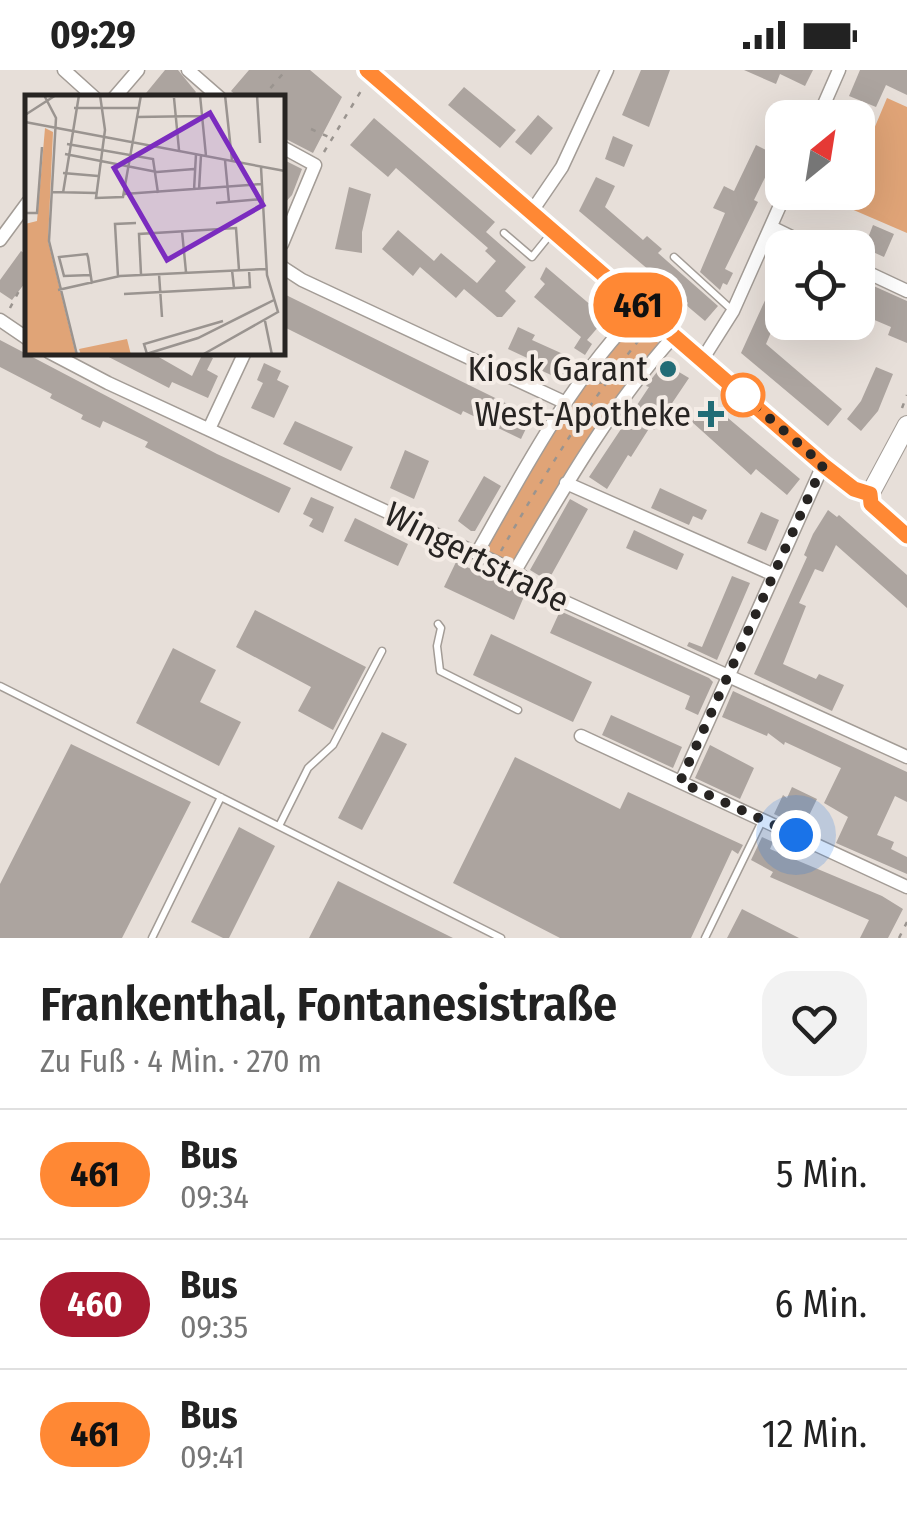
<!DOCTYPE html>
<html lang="de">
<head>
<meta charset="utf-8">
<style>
  body { margin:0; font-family:"Fira Sans Condensed",sans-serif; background:#f2f2f2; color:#222; height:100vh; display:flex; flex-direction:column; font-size:38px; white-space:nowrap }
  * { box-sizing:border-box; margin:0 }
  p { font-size:32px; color:#767676 }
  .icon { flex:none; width:55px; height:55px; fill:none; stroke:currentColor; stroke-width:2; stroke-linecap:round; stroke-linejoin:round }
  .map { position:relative; height:868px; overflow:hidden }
  .panel { display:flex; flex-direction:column; background:#fff; flex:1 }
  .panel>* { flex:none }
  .badge { padding:0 20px; border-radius:32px; font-size:35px; line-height:65px }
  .needle { width:65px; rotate:30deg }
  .tools { position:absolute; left:765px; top:30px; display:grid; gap:20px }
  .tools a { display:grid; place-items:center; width:110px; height:110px; border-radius:20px; background:#fff; box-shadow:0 10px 40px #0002; font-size:50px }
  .you { position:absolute; width:50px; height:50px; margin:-25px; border:8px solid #fff; border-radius:50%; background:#1a73e8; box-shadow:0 0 0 15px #1a73e833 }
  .map>.badge { position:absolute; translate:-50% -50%; box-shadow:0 0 0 5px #fff }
  .round { display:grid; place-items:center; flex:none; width:105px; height:105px; border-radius:30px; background:#f2f2f2 }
  .head { display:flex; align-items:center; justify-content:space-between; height:170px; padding:0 40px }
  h1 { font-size:48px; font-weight:600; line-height:75px }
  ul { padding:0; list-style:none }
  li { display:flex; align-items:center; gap:30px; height:130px; padding:0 40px; border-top:2px solid #e0e0e0 }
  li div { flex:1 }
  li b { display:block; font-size:38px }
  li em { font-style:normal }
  li .badge { min-width:110px; font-weight:700; text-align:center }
  .status { display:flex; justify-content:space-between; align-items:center; height:70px; padding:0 50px; background:#fff; direction:ltr }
  .status svg { height:28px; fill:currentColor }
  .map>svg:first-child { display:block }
</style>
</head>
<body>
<div class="status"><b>09:29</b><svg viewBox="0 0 49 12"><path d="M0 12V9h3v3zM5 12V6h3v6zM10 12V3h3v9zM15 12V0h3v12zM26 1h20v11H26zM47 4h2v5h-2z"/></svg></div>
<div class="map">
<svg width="907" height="868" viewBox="0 0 907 868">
  <rect width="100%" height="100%" fill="#e7dfd9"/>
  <!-- green -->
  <path fill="#e0a477" d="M887,28L907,37V163L842,135L847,123L858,122V97Z
    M632,251L662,276L515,496L482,480L567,338Z"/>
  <!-- building -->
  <path fill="#aca49f" d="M165,0H178L196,22L191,28H142Z
    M249,0H310L342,27L313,83L282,67V28H239L231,21Z
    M641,0H670L649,57L622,45Z
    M744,0H813L805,16L780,4L776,14Z
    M860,0H907V25L886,15L876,37L849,26Z
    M464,17L516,60L500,78L448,35Z
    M538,45L553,58L531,85L515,72Z
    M374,48L495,152L486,162L526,197L505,221L516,231L502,247H497L464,219L456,228L420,197L413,206L382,179L398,160L434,191L441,183L477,213L496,191L485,181L488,178L396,98L388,107L350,75Z
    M613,66L633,75L624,97L605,89Z
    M756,75L776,85L754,130L758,132L725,199L733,203L727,215L723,213L720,220L700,202L725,143L713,138L724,116L734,121Z
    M282,89L302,99L292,125L282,136Z
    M596,107L615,116L605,137L643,170L647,166L662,179L658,183L718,236L705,251L686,235L688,233L579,141Z
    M349,117L371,124L362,162V183L335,179Z
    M873,155L894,164L884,187L864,178Z
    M21,181L28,186V209L12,230L0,222V210Z
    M782,193V248L778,246L766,274L842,339L828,356L741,283Z
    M546,197L606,248L587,270L592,274L585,285L574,278L581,267L534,227L545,214L540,209Z
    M858,209L907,231V273L888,265L891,257L858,243Z
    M286,225L532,346L521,369L463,341L461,345L282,256V233Z
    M518,257L535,265L532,270L572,288L562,310L538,299L540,294L508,279Z
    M0,270L217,384L291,418L279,443L145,377L148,372L103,351L100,358L81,349L83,345L50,328L52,324L0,297Z
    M99,282H150L192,306L203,283L213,288L207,300L218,306L208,328L172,312L169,318Z
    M264,293L281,301L277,310L289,316L274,348L251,338L263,313L257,310Z
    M664,293L689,308L654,360L650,357L631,387L628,385L607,419L589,407L649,317L646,316Z
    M876,297L893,304L878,341L861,361L847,349L861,331Z
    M709,332L800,409L787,425L756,399L751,405L692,352Z
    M295,351L353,377L341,401L283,374Z
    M405,380L429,391L414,429L390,418Z
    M484,406L501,416L475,461H471L458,451Z
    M660,418L707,440L702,450L693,446L689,455L651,438Z
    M311,427L334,437L323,463L309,456L313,449L303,444Z
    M570,429L588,439L548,511L530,500Z
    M828,440L837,447L839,445L907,505V538L836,475L823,502L815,499L799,533L806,536L783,594L816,609L819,604L844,615L832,641L754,604L807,487L804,485L813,464Z
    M761,442L779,450L766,481L747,473Z
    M355,448L408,474L398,496L344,471Z
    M634,460L684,484L677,500L626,478Z
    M456,492L525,524L514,550L444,517Z
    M732,506L750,513L717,590L687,576L689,572L702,577Z
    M255,540L366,597L333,660L298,641L311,617L236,577Z
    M560,541L709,608L713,612L698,645L685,639L690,626L550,563Z
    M491,564L592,612L573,652L473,605Z
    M173,578L216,600L200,632L241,652L219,696L136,653Z
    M733,621L907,702V732L895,726L877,765L894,772L891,779L907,787V804L836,773L848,747L824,733L841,698L785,672L784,675L768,663L767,666L722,647Z
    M611,645L682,677L673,698L602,665Z
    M382,662L407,674L362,760L338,748Z
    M71,674L191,732L122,868H0V814Z
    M710,675L754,698L740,729L695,708Z
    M515,687L620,739L628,722L743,775L738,784L732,780L691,868H560L453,813Z
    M792,717L817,729L803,758L774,744L783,725L787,728Z
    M239,757L275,776L229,868H223L191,852Z
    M762,767L773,772L770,779L882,826L903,839L888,868H860L869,850L770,807L773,802L751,790Z
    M338,811L453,868H309Z
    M742,839L799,868H727Z"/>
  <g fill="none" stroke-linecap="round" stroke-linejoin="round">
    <!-- service casing -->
    <g stroke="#a39c96" stroke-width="9">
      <path id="service" d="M504,163L532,187L553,161
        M674,187L732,240
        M438,554L441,558L437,576L440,601L518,640
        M0,616L501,868
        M279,756L308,698L333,675L382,581
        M152,868L221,727
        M705,868L762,751"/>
    </g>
    <!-- minor casing -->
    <g stroke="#a39c96" stroke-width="15">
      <path id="minor" d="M64,0L95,28
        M188,0L220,28
        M367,0L823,395L854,419L870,424
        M114,28L138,0
        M818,48L839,0
        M282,77L315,95L282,174
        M532,141L562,97L607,0
        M771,157L814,178
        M0,170L28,132
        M282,197L302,210L566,333
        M858,198L907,221
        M0,250L28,269
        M49,282L108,313L515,501L543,522L907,687
        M702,290L733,241L786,122
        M209,359L245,282
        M566,413L772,504
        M477,483C525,398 572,308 642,238
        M515,501C563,419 610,337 674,266
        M581,666L907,817
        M681,712L823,395"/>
    </g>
    <!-- tertiary casing -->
    <g stroke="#a39c96" stroke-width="20">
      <path id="tertiary" d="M907,355L870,424L871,434L907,466"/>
    </g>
    <!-- path -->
    <path stroke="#9a948f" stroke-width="2.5" stroke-dasharray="5 8" stroke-linecap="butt" d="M262,28L286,0
      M311,59L331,68
      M324,82L361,21
      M10,238L20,219
      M597,313L619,311
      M902,338L907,325
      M501,481C545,403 591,328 648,259
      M899,868L907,852"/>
    <!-- service -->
    <use href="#service" stroke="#fff" stroke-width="6"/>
    <!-- minor -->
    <use href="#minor" stroke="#fff" stroke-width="12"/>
    <!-- tertiary -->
    <use href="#tertiary" stroke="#fff" stroke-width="18"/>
  </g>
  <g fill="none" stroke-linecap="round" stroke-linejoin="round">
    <!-- line casing -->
    <g stroke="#fff" stroke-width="22">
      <path id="line" d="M367,0L823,395L854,419L870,424L871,434L907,466"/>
    </g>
    <!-- line -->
    <use href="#line" stroke="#ff8834" stroke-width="15"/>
    <!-- walk -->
    <path stroke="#272422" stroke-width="10" stroke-dasharray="0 18" d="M743,325L823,395L680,712L796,765"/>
  </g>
  <!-- markers -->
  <g fill="#226c76" stroke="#f4ece6" stroke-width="4">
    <circle cx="668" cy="299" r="10"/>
    <path d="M706 329h10v10h10v10h-10v10h-10v-10h-10v-10h10z"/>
  </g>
  <circle fill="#fff" stroke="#ff8834" stroke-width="5" cx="743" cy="325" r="20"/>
  <g text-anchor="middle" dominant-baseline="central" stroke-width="8" stroke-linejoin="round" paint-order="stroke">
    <!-- poi labels -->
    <g font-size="35" fill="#272422" stroke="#f4ece6" text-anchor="end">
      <text x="648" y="299">Kiosk Garant</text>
      <text x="691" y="344">West-Apotheke</text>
    </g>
    <!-- street labels -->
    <g font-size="35" fill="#272422" stroke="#f4ece6">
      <text transform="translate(477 487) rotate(27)">Wingertstraße</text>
    </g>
  </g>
  <!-- overview -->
  <g transform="translate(25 25)">
    <rect width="260" height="260" fill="#e7dfd9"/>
    <path d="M20,33L28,37L23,146L51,260H0V129L12,126ZM102,244L106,260H56L54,254Z" fill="#e0a477"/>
    <path fill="none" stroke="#9a9490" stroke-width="2.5" d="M19,0L31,23L24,146L52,260M75,0L80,35L71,103L98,102L116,0M175,0L181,61M200,0L207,65M232,0L235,48M116,1L175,0M149,3L154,55M49,13H114M0,20L31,0M112,22L177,21M0,27L260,76M42,49L128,64L133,98M40,59L132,77L169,74M200,65L204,107M38,78L73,81M169,95L171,59M174,95L176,60M27,97L71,98M38,98L54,0M99,99L237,89M191,108L238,104M0,118H12L17,52M157,136L161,177M116,179L114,139L211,133L214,175M134,179L137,222M66,180L39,181L34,162L62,159L63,162L67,189M93,182L90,129L111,128M210,193L225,192L224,175M33,195L95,181L241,174M99,199L209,193L207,175M240,226L247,260M122,259L119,249L198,226M118,260L173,243L249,205M177,260L253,217L242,180L236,72"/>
    <path fill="#7b2cbf" fill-opacity="0.15" stroke="#7b2cbf" stroke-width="5" d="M185,18L238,110L142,165L89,73Z"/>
    <rect width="260" height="260" fill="none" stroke="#272422" stroke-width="5"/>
  </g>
</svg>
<div class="tools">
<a><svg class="needle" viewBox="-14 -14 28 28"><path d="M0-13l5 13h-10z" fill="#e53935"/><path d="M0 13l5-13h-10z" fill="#767676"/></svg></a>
<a><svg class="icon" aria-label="locate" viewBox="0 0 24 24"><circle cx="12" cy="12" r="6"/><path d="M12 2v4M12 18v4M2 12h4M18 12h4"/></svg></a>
</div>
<div class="you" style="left:796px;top:765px"></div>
<b class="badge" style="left:638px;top:235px;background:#ff8834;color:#111">461</b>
</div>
<section class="panel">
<div class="head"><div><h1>Frankenthal, Fontanesistraße</h1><p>Zu Fuß · 4 Min. · 270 m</p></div><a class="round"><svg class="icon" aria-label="heart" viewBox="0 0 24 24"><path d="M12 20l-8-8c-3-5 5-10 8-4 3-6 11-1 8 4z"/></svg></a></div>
<ul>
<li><span class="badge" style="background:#ff8834;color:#111">461</span><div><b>Bus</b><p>09:34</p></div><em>5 Min.</em></li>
<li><span class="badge" style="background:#a81a30;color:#fff">460</span><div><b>Bus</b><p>09:35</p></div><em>6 Min.</em></li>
<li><span class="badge" style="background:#ff8834;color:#111">461</span><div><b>Bus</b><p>09:41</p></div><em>12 Min.</em></li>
</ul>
</section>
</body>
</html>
